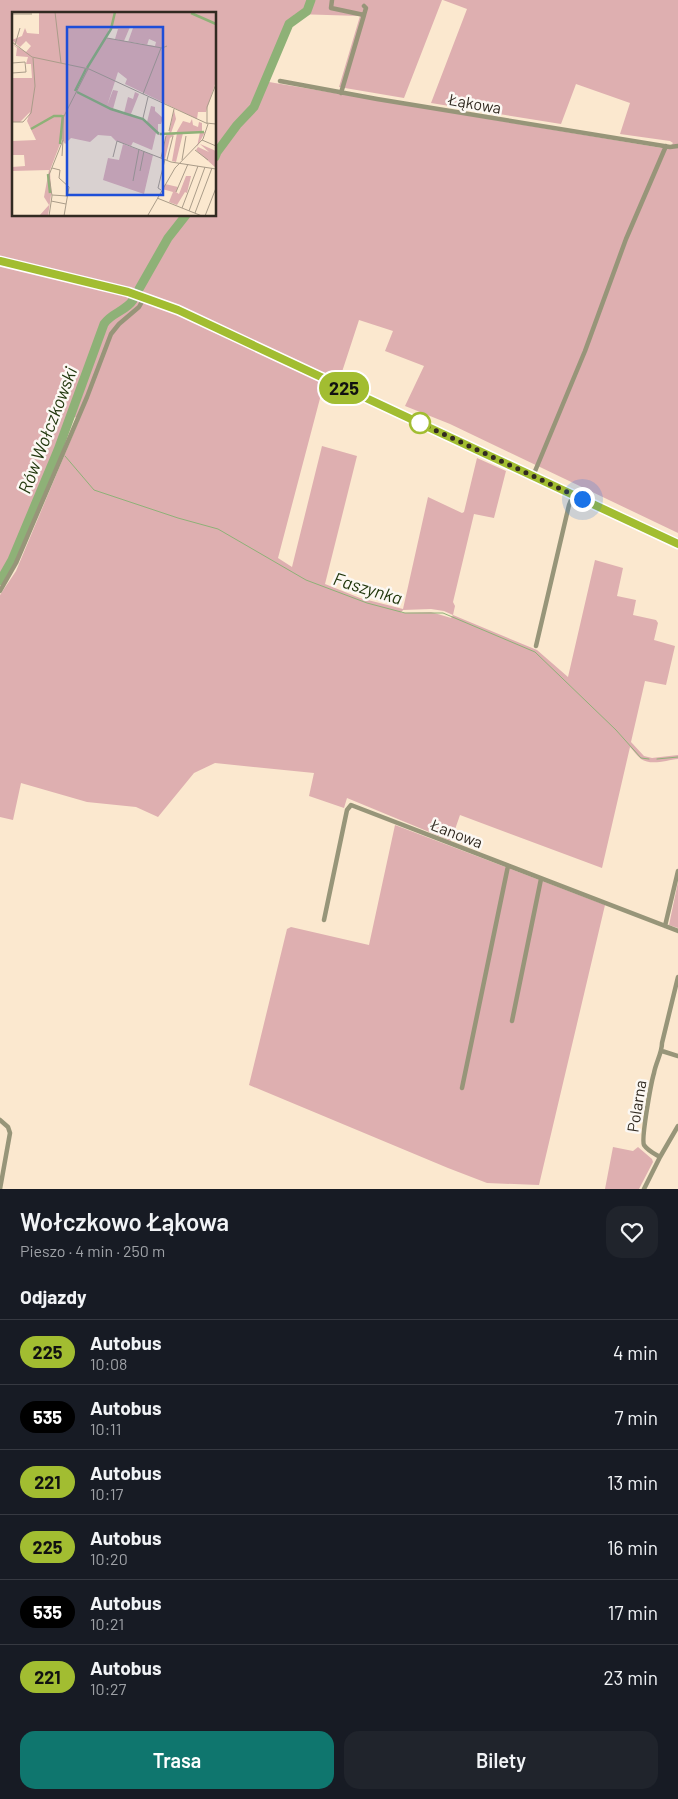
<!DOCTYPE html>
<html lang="pl">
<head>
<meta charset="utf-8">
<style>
  body { margin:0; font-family:Barlow,sans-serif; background:#20242c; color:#f1f3f6; height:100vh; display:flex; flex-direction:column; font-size:19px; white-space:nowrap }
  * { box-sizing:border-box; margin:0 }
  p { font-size:16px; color:#9ea1a6 }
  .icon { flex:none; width:28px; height:28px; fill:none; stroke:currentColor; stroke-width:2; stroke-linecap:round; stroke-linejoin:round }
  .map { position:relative; height:1189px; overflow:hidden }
  .side { display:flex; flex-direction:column; background:#171b24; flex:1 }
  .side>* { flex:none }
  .badge { padding:0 10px; border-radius:16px; font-size:18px; line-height:32px }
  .you { position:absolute; width:25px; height:25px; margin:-12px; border:4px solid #fff; border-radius:50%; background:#1a73e8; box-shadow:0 0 0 8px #1a73e833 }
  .map>.badge { position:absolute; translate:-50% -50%; box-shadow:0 0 0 2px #fff }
  h2 { padding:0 20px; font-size:19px; line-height:45px }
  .round { display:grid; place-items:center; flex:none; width:52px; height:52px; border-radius:15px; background:#20242c }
  .overview { display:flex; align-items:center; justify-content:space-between; height:85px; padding:0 20px }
  h1 { font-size:24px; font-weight:600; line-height:38px }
  .cta { display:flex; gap:10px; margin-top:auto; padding:10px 20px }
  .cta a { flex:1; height:58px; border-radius:15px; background:#0f766e; color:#fff; font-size:20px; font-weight:600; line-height:58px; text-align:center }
  .cta a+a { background:#20242c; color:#f1f3f6 }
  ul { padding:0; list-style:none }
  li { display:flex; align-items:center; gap:15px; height:65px; padding:0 20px; border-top:1px solid #363941 }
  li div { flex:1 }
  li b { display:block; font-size:19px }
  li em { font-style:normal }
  li .badge { min-width:55px; font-weight:700; text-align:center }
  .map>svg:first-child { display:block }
</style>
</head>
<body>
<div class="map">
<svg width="678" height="1189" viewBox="0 0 678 1189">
  <rect width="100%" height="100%" fill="#fbe8cf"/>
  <!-- green -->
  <path fill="#deafb0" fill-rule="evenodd" d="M0,0H442L404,98L339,87L360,16L295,14L269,82L668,149L673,143L670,141L620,134L630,103L576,84L561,124L431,103L467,9L443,0H678V533L450,424L405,406L424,366L385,351L393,331L359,320L340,378L323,387L278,558L292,567L322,446L357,456L325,584L360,598L403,609L428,497L462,513L464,512L477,458L506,471L494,518L474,514L453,602L455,606L453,615L537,650L568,677L595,560L623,568L617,596L636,600L633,615L656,620L658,623L654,640L675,646L666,685L645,681L631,742L644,756L652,758L678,755V759C667,760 651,766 641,759C637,756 633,750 630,747L602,868L460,815L451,841L347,798L344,808L309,796L314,773L215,763L194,773L158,817L136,807L87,802L21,783L13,820L0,817V595L16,571L80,418L74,417L17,554L0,586ZM14,14H215V215H14ZM431,609L444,611L453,615L451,618L431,612L401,613L403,610Z
    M395,825L605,905L539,1185L487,1183L448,1168L249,1085L287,929L291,927L369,945Z
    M678,882V928L669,925Z
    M613,1147L633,1151L638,1147L652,1159L653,1162L639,1189H605Z"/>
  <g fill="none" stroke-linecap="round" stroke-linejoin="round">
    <!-- stream -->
    <path stroke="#8eb177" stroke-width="1" d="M58,450L60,453
      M65,456L94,490L178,518L218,529L306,580L367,603L405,613H443L535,652L616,730L641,758L649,759
      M657,759L678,757"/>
    <!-- river -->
    <path stroke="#8eb177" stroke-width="9" d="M215,157L217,152L237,125L254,107L289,24L307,11L311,0
      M139,289L168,238L186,215
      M0,581L12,560L58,450L104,324C111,313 126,311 133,300"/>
    <!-- street -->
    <path stroke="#979579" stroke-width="4.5" d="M332,0L331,8L364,15L366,8L364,6
      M280,81L377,99L670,147L678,146
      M341,93L364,15
      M533,476L585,351L626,239L666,146
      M0,591L16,563L87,397L111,334L119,324L139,307L144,298
      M536,646L569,505L573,495
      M324,920L347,810L351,805L678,931
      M665,926L678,871
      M512,1021L541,879
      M662,1051L678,1056
      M462,1088L508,866
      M0,1120L8,1127L10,1133L0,1189
      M660,1157C655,1154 648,1151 644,1145C641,1139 651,1083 654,1073C656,1062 662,1053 662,1043L678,977
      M644,1189L660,1157L678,1126"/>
    <!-- secondary -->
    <path stroke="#6e6b41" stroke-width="7" d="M0,261L128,292L178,310L678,544"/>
  </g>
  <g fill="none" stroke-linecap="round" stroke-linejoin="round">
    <!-- line casing -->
    <g stroke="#fff" stroke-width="11">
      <path id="line" d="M0,261L128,292L178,310L678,544"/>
    </g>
    <!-- line -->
    <use href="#line" stroke="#a2bd31" stroke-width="8"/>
    <!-- walk -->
    <path stroke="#312a21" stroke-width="5" stroke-dasharray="0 9" d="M420,423L582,499"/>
  </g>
  <!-- markers -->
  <circle fill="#fff" stroke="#a2bd31" stroke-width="2.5" cx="420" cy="423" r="10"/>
  <g text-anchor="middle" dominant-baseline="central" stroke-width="5" stroke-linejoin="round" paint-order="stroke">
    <!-- street labels -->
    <g font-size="16" fill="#312a21" stroke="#fcf8f3">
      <text transform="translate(475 103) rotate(10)">Łąkowa</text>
      <text transform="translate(457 833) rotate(21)">Łanowa</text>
      <text transform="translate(636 1106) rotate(-81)">Polarna</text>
    </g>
    <!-- water labels -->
    <g font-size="18" font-style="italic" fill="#22380e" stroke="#fcf8f3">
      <text transform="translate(47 430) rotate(-69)">Rów Wołczkowski</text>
      <text transform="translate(368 588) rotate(17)">Faszynka</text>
    </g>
  </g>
  <!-- overview -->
  <g transform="translate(12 12)">
    <rect width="204" height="204" fill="#fbe8cf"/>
    <path d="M27,0H204V69L194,100H186L185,107L113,72L115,67L106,60L95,94L101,78L106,79L101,97L112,101L116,85L121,87L123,80L127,82L119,102L135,110L139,94L143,95V99L151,106L149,112H146V122L157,121L162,98L164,107L159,121H164L171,109L178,111L180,107L181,113L186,115L187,110L190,111V120H193L185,135L188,120L171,121L164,150L160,149L165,121L158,126L153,147L150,146L154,122L147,123L144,121L140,138L121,130L119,134L104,129L99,124L86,123L78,130L59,126L53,132L50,127L38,158L39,183L36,204H27L37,193L32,185L37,158L0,159V155L13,154L12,143H0V129L24,128L15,109L18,100L8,110H0V66H20L19,52H14L16,45L4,44L5,36L0,32L14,40L19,34L14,29L8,35L0,28L10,24L13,16L15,21L27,22ZM118,15L121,16L116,30L135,33L137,27L144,30L143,34L94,26L97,17H106L103,27L112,29ZM111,132L141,143L132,182L91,168L96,146L107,148ZM188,132L204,139V156L184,138L186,135L197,140ZM174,164H179L175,181L173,180L165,193L157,190L161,180L150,177L153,172L166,175L164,180L167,182Z" fill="#deafb0" fill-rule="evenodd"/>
    <path fill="none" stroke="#8eb177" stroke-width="2.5" d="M179,1L204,12M75,56L99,17L103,0M63,79L74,57M65,80L99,97L131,107L147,122M19,117L42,104H50M148,122L192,120M48,132L51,103M36,162L38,181"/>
    <path fill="none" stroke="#aa9c89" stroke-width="1" d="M43,0L49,51M0,2H20M95,26L150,36L155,34M0,30L20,45L77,57L194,111L204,112M3,33L8,16M0,51L13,50L14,60L0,61M131,82L149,36M131,106L136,85M0,110H11L19,101L23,74L21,46M195,112V95L204,72M157,119L162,97M190,128L204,134M183,138L196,148M50,144L51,128M101,145L105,129L159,150L204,157M149,146L154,124M155,148L161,124M170,148L174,124M40,156L48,158L47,166L57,175L52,204M128,159L132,139M121,169L127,137M149,178L146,176L153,147M164,180L176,152M40,183L55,184M145,186L190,204M39,189L54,192M170,196L186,154M177,199L193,155M183,201L200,156M136,203L163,156L191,127L196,112M37,204L40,184L37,163L51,128V106L76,57M193,204L204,176"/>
    <path fill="#1d4ed8" fill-opacity="0.15" stroke="#1d4ed8" stroke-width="2.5" d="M55,15H151V183H55Z"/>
    <rect width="204" height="204" fill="none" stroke="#312a21" stroke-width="2.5"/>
  </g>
</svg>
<div class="you" style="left:582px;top:499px"></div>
<b class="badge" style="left:344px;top:388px;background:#a2bd31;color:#111">225</b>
</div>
<section class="side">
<div class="overview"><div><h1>Wołczkowo Łąkowa</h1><p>Pieszo · 4 min · 250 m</p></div><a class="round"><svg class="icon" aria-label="heart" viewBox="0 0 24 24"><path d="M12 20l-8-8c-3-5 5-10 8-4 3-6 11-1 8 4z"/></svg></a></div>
<h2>Odjazdy</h2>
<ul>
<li><span class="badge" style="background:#a2bd31;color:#111">225</span><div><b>Autobus</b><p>10:08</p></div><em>4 min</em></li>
<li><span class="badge" style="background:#000;color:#fff">535</span><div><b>Autobus</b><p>10:11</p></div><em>7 min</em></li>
<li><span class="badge" style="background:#a2bd31;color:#111">221</span><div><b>Autobus</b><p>10:17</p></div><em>13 min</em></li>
<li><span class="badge" style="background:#a2bd31;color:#111">225</span><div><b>Autobus</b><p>10:20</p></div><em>16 min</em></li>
<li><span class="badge" style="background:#000;color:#fff">535</span><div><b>Autobus</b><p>10:21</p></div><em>17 min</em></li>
<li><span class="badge" style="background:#a2bd31;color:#111">221</span><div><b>Autobus</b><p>10:27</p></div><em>23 min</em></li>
</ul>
<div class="cta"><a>Trasa</a><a>Bilety</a></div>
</section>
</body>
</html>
